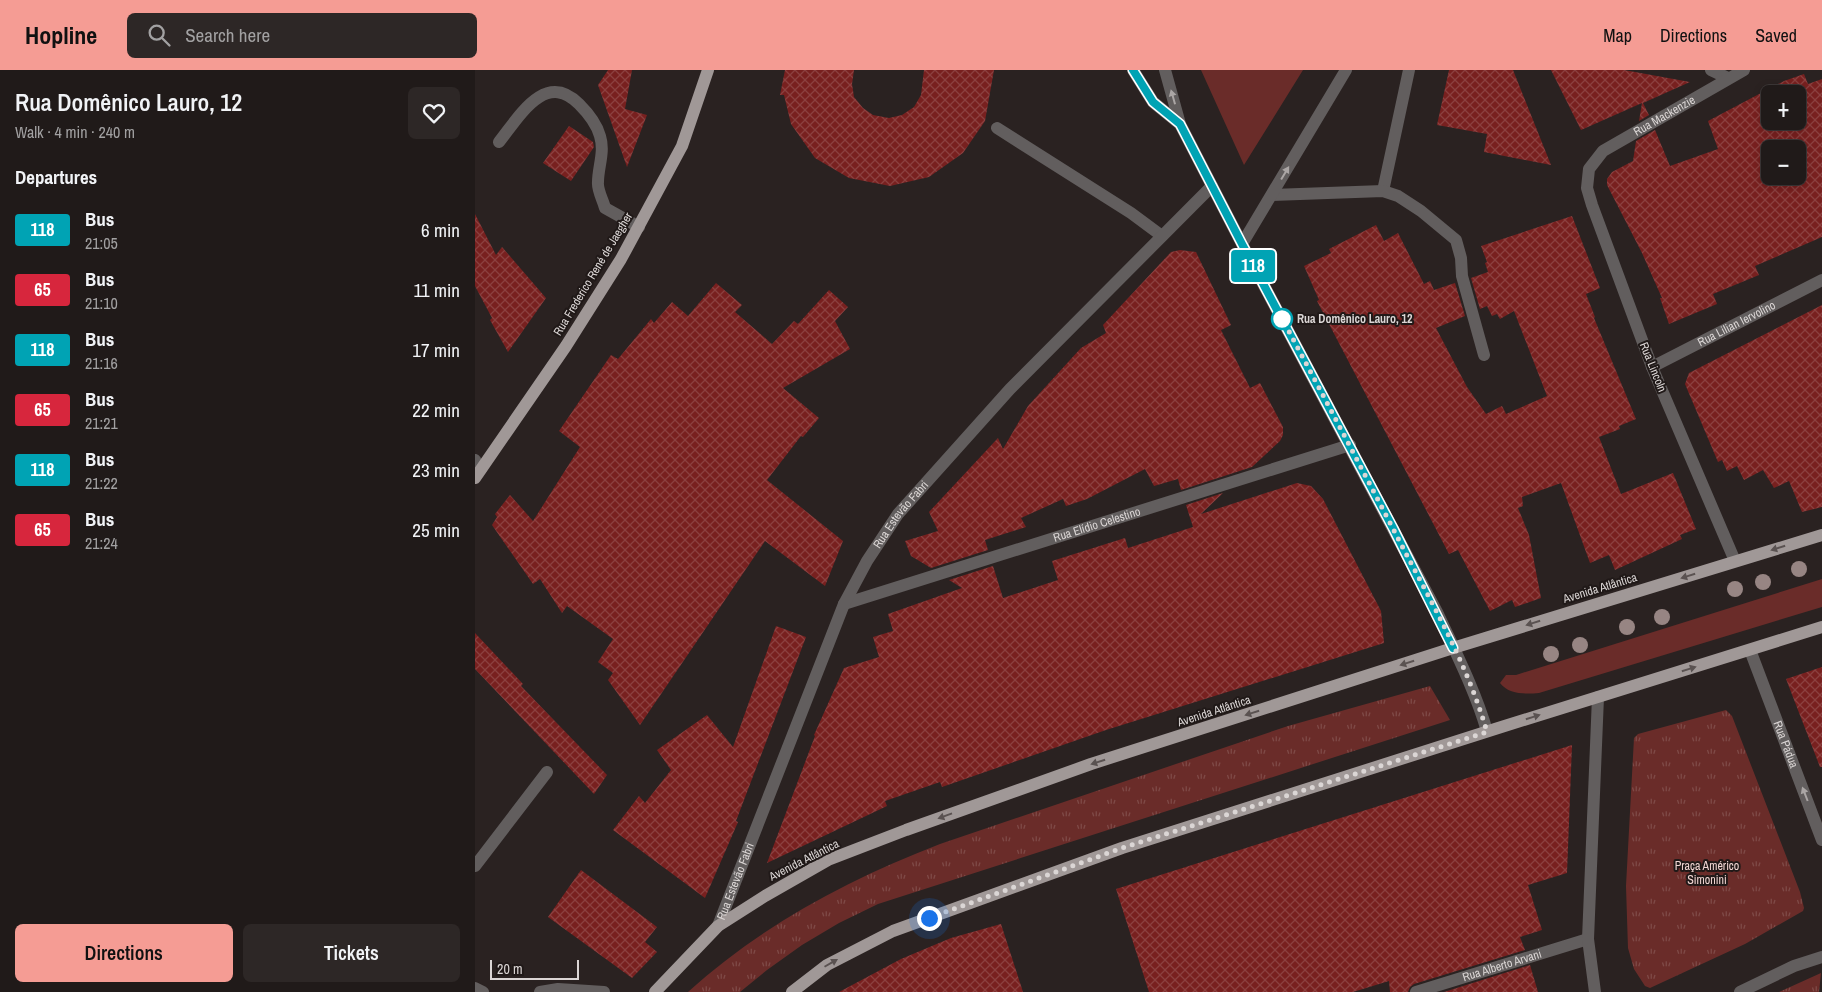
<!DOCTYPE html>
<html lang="en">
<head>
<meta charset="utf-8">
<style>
  body { margin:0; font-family:"Archivo Narrow",sans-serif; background:#2d2726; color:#f1f3f6; height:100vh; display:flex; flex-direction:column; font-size:19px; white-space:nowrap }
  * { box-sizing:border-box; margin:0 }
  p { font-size:16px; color:#a2a1a2 }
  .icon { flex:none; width:28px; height:28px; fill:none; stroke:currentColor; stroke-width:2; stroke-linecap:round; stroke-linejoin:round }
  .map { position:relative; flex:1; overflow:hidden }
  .drawer { display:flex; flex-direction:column; background:#201a19; width:475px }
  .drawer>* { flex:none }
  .badge { padding:0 10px; border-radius:4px; font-size:18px; line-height:32px }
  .fabs { position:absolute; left:1286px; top:15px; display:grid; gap:10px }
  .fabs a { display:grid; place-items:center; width:45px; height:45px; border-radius:8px; background:#201a19; box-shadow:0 2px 8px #0003,0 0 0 1px #3d3838; font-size:25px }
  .scale { position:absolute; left:15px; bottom:12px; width:89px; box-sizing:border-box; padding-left:5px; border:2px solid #dbd6d5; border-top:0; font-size:14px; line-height:18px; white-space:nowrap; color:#dbd6d5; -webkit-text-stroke:4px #201918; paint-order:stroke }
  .you { position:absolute; width:25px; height:25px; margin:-12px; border:4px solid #fff; border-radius:50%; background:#1a73e8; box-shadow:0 0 0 8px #1a73e833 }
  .map>.badge { position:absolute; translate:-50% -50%; box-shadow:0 0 0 2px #fff }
  h2 { padding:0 15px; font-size:19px; line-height:45px }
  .round { display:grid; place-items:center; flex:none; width:52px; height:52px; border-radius:8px; background:#2d2726 }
  .overview { display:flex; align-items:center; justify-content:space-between; height:85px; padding:0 15px }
  h1 { font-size:24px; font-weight:600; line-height:38px }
  .action { display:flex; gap:10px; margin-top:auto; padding:10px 15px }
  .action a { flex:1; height:58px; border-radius:8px; background:#f59c94; color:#111; font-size:20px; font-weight:600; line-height:58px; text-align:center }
  .action a+a { background:#2d2726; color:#f1f3f6 }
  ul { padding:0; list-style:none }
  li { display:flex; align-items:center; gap:15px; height:60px; padding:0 15px }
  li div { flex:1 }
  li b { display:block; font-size:19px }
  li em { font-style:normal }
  li .badge { min-width:55px; font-weight:700; text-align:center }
  header { display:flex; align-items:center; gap:30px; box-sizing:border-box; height:70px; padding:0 25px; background:#f59c94; color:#111 }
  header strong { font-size:24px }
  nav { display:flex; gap:28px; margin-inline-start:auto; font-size:18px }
  .search { width:350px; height:45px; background:#2d2726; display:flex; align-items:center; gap:12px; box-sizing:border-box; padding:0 18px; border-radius:8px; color:#a2a1a2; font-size:19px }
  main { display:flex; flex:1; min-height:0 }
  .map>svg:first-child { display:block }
</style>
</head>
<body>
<header>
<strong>Hopline</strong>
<div class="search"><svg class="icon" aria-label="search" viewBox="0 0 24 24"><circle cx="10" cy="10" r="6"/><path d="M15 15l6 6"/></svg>Search here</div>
<nav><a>Map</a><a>Directions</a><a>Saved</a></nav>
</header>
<main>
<section class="drawer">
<div class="overview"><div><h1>Rua Domênico Lauro, 12</h1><p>Walk · 4 min · 240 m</p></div><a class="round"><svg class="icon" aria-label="heart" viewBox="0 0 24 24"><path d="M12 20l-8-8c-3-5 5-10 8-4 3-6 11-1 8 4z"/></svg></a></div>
<h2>Departures</h2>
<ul>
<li><span class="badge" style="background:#00a3b4;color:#fff">118</span><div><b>Bus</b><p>21:05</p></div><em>6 min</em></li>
<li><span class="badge" style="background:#d7263d;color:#fff">65</span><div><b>Bus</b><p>21:10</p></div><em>11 min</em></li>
<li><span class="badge" style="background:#00a3b4;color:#fff">118</span><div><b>Bus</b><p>21:16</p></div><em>17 min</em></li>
<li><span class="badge" style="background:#d7263d;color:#fff">65</span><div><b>Bus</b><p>21:21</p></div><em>22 min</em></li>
<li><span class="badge" style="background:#00a3b4;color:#fff">118</span><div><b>Bus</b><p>21:22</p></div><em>23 min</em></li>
<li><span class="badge" style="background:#d7263d;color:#fff">65</span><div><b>Bus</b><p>21:24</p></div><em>25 min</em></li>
</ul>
<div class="action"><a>Directions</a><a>Tickets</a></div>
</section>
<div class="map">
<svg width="1347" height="922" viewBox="0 0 1347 922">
  <defs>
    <pattern id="park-tufts" width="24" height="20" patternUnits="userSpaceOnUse" patternTransform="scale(1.25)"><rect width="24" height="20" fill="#6a2c29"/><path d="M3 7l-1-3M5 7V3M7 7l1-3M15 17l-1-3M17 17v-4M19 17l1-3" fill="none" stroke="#7f4a47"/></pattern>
    <pattern id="building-cross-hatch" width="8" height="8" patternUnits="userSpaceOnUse" patternTransform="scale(1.25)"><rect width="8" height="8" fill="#78201f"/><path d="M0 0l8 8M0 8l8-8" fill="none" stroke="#8b403f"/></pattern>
  </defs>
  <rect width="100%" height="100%" fill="#2a2221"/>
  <!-- grass -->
  <path fill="#6a2c29" d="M726,0H828L769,95Z
    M1347,509V537L1064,623C1051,624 1034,625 1025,613L1031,605H1041Z"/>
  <!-- park -->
  <path fill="url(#park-tufts)" d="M955,616L975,650L403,834L364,853L327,875L292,900L265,922H213C287,855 372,810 465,774L813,656Z
    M1251,640L1257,646L1325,822L1329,838L1328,841L1270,874L1175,918L1170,916L1159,899L1153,878L1151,816L1159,668L1163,664Z
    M1346,903L1344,922H1304Z"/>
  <!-- building -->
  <path fill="url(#building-cross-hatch)" fill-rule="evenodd" d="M133,0H157L150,39L172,45L152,97L123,15Z
    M310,0H379L377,14L379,27L388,38L398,45L414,48L427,45L439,37L446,25L449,0H519L510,51L488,83L454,107L415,116L374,108L340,88L316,54L309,25H305Z
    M974,0H1038L1076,95L1009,82L1012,64L962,55Z
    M1076,0H1149L1215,12L1168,33L1174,45L1164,51L1167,33L1106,60Z
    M1329,4L1333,14L1347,9V167L1280,196L1284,205L1238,224L1242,234L1194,254L1185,228H1187L1167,183L1132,115V109L1137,102L1158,91L1161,71L1180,60L1195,96L1243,79L1233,51L1309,11ZM1295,24H1322V51H1295ZM1295,79H1322V106H1295Z
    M94,56L118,72L119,77L96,111L68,93Z
    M0,144L21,185L27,177L71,228L33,282L15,250L17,248L0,216Z
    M1097,146L1125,218L1111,224L1120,247L1119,248L1161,349L1144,356L1145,359L1124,367L1146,424L1198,403L1221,459L1205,465L1207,469L1140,500L1134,485L1115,493L1086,413L1047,427L1048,436L1043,438L1054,465L1066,528L1040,537L1037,530L1015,541L983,480L974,484L842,231L844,230L829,196L856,183L854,179L901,155L909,171L923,163L949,214L955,211L959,220L980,213L990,246L961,258L992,317L1011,344L1027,336L1031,344L1072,326L1039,241L1025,249L1022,244L1017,246L1012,236L1005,239L996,208L1013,202L1010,193L1012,192L1006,176Z
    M705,180L721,182L756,255L746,260L775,318L785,313L808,357V365L805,371L777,397L706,420L703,409L679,416L670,399L612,429L591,436L588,429L546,448L551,457L510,470L513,480L456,498L436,486L430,471L463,461L454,442L523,368L528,379L553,336L606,278L631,263L628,255L696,182Z
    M241,213L267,235L260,242L297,274L319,251L323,254L354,220L373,237L360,251L375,279L308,318L344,348L328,367L326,366L292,410L368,471L350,516L290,471L165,655L133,610L138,603L123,592L138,569L92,536L87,543L65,509L58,514L17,455L22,447L20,444L35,425L58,451L105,377L84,361L136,285L143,289L176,249L179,253L197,232L213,246Z
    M1347,235V437L1327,442L1314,411L1299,418L1288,400L1269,410L1262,396L1252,401L1247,390L1243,392L1210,314L1214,303Z
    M822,413L836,416L848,429L906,541L909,573L631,660L467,717L465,712L410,731L412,736L292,793L340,666L339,665L369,598L404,587L398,567L418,561L413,544L487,518L474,510L518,496L528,528L583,510L577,491L650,468L653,478L718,457L711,435L748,423L726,444Z
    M301,556L331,567L261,751L263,752L230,828L138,760L164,726L170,733L196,700L182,680L232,645L258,677Z
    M0,563L48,614L46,616L132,705L119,724L0,599Z
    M1347,597V697H1345L1311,609Z
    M1097,675L1092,803L1053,815L1067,860L1045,867L1050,880L939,914L935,917L933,922H915L914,911L878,922H674L641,819Z
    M106,800L182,857L170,872L182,882L157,908L73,847Z
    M526,854L548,922H364L426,889L476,868Z
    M1055,895L1063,922H969Z"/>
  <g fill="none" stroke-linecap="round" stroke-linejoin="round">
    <!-- minor -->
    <g stroke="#625e5e" stroke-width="12">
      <path d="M658,0L678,32L705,54"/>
      <path d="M690,0L705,54L767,174L962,542C980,581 1000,620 1012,661"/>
      <path d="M1236,0L1253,8"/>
      <path d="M522,58L656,143L687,166"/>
      <path d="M24,72C44,47 70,0 104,34C112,42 122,55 125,66C130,82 123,97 123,112C122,120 128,130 130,138L164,157"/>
      <path d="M908,121L934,0"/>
      <path d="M797,125L908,121L923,126L946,141L981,170L986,188L987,206L1009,285"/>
      <path d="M767,174L871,0"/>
      <path id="s1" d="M1177,297L1347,210"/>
      <path d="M0,390L6,399"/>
      <path id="s2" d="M1260,491L1177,297L1117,135L1112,118L1114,99L1128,81L1269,0"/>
      <path id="s3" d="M369,534L875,375"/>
      <path id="s4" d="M1275,580L1347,770"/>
      <path d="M0,796L72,702"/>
      <path id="s5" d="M243,856L369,534L392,491L423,444L535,319L737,116"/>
      <path d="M0,918L8,922"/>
      <path d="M65,922L83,919L129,922"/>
      <path id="s6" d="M941,922L1113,869"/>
      <path d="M1120,922L1113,869L1123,627"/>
      <path d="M1265,922L1319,896L1347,887"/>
    </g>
    <!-- major -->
    <path stroke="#a09897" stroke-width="12" d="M0,408L91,276L146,189L207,76L233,0
      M180,922L243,856L290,826L353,790L431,760L616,694L978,578L1347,465
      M317,922L352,895L418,861L647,778L1020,659L1347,557"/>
  </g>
  <!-- trees -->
  <g fill="#978583">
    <circle cx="1324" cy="499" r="8"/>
    <circle cx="1288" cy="512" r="8"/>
    <circle cx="1260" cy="519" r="8"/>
    <circle cx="1187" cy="547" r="8"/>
    <circle cx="1152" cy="557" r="8"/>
    <circle cx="1105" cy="575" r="8"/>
    <circle cx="1076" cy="584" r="8"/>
  </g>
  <!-- one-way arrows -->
  <defs><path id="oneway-solid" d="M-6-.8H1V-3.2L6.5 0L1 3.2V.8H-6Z" transform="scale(1.25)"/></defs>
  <g fill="#aba6a5">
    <use href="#oneway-solid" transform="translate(698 27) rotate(-106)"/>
    <use href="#oneway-solid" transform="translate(810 103) rotate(-59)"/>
    <use href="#oneway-solid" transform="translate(1330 724) rotate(-111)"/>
  </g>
  <g fill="#5a5251">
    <use href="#oneway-solid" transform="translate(1303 478) rotate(163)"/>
    <use href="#oneway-solid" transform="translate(1213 506) rotate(163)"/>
    <use href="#oneway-solid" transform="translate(1058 553) rotate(163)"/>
    <use href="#oneway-solid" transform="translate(932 593) rotate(162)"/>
    <use href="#oneway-solid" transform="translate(1214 599) rotate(-17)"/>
    <use href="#oneway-solid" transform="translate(777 643) rotate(162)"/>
    <use href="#oneway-solid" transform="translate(1058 647) rotate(-17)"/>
    <use href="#oneway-solid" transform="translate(623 692) rotate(162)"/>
    <use href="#oneway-solid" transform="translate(470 746) rotate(160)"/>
    <use href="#oneway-solid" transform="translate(356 893) rotate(-30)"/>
  </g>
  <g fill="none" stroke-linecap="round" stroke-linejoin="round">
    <!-- line casing -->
    <g stroke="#fff" stroke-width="11">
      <path id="line" d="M658,0L678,32L705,54L767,174L918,458L978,578"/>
    </g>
    <!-- line -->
    <use href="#line" stroke="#00a3b4" stroke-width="8"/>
    <!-- walk -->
    <path stroke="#dbd6d5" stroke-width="5" stroke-dasharray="0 9" d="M454,848L647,778L1012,662C993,596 958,535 927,476C886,397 845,319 803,241L807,249"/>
  </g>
  <!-- markers -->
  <circle fill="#fff" stroke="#00a3b4" stroke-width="2.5" cx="807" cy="249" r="10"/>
  <g text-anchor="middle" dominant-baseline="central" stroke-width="4" stroke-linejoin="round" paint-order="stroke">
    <!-- street labels -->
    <g font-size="12" fill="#dbd6d5" stroke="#201918">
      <text stroke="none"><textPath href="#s2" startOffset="514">Rua Mackenzie</textPath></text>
      <text transform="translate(118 204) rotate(-59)">Rua Frederico René de Jaegher</text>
      <text stroke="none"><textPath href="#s1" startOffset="95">Rua Lilian Iervolino</textPath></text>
      <text transform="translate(1178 297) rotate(68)">Rua Lincoln</text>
      <text stroke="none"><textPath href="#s5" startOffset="452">Rua Estevão Fabri</textPath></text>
      <text stroke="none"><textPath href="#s3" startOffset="265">Rua Elídio Celestino</textPath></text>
      <text transform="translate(1125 518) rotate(-17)">Avenida Atlântica</text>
      <text transform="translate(739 641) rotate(-18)">Avenida Atlântica</text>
      <text stroke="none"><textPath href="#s4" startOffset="101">Rua Pádua</textPath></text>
      <text transform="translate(329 790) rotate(-27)">Avenida Atlântica</text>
      <text stroke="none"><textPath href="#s5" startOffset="48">Rua Estevão Fabri</textPath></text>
      <text stroke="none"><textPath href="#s6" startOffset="90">Rua Alberto Arvani</textPath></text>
    </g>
    <!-- stop labels -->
    <g font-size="12" font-weight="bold" fill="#dbd6d5" stroke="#201918" text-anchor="start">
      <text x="822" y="249">Rua Domênico Lauro, 12</text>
    </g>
    <!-- park labels -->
    <g font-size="12" fill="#f1d6d3" stroke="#201918">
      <text x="1232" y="796">Praça Américo<tspan x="1232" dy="14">Simonini</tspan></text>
    </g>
  </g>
</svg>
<div class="fabs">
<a>+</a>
<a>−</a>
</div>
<div class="scale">20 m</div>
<div class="you" style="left:454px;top:848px"></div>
<b class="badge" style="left:778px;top:196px;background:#00a3b4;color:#fff">118</b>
</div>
</main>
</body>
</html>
